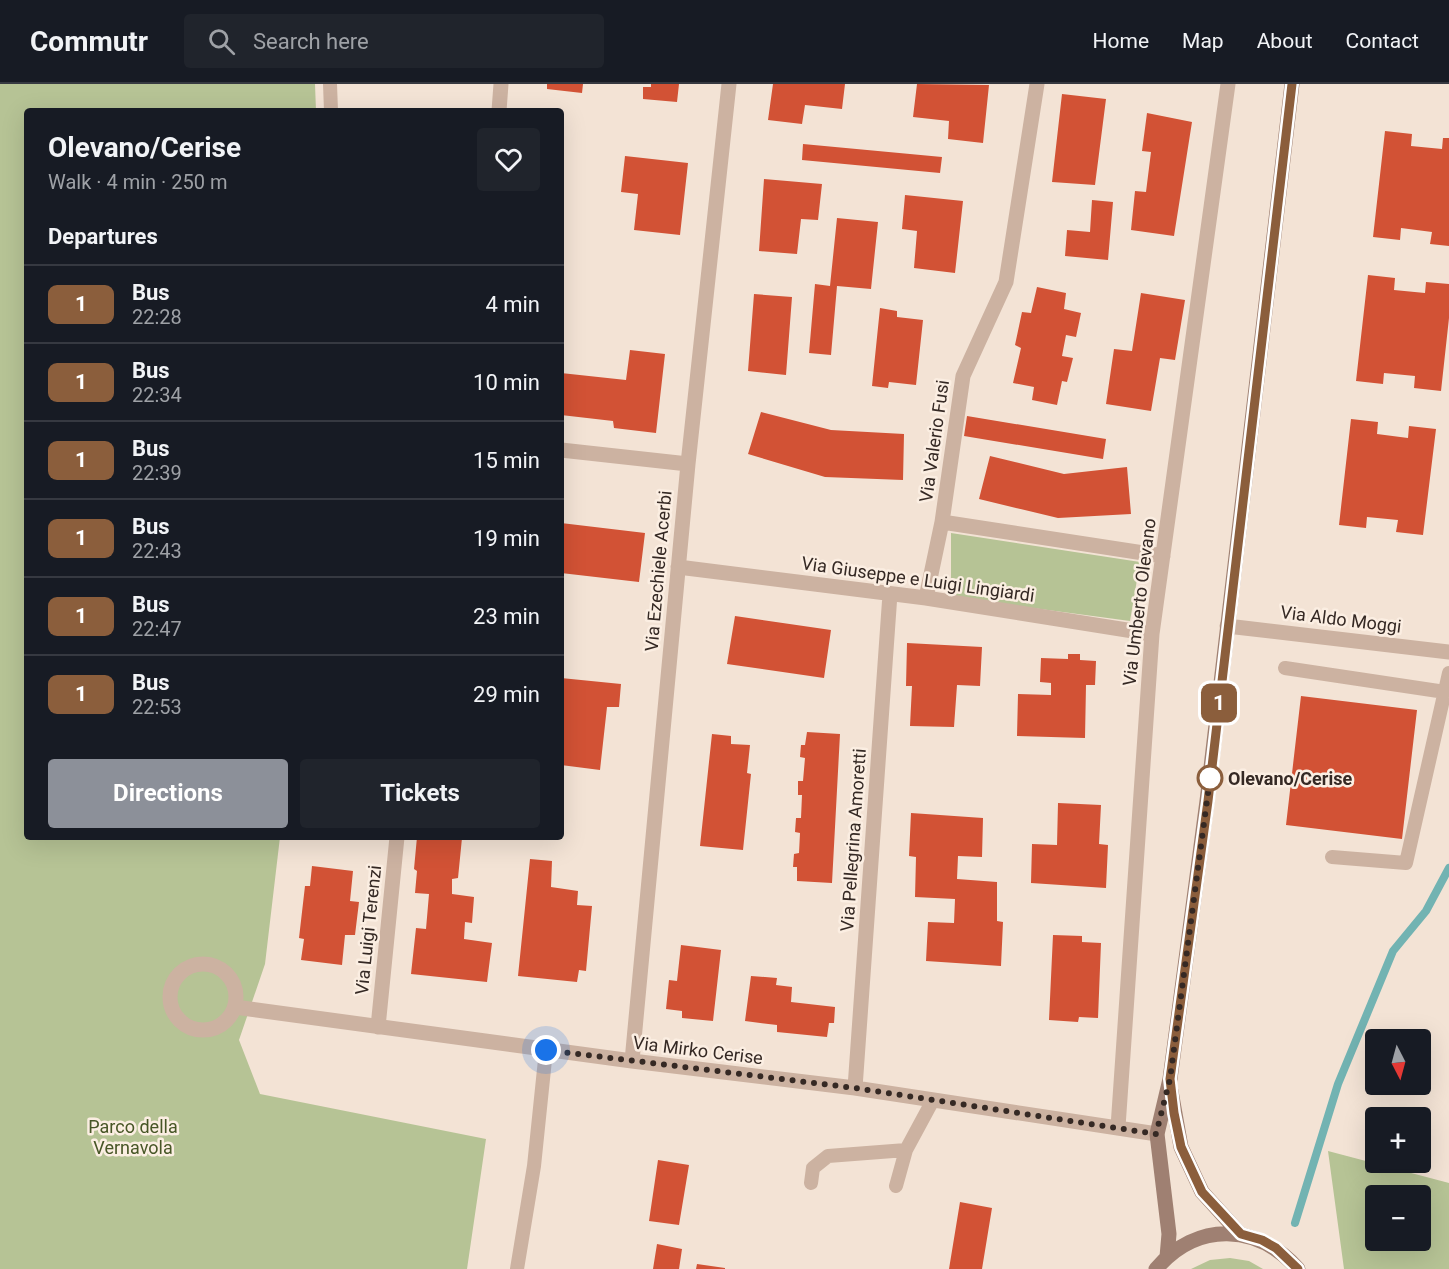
<!DOCTYPE html>
<html lang="en">
<head>
<meta charset="utf-8">
<style>
  body { margin:0; font-family:Roboto,sans-serif; background:#20242c; color:#f1f3f6; height:100vh; display:flex; flex-direction:column; font-size:22px; white-space:nowrap }
  * { box-sizing:border-box; margin:0 }
  p { font-size:20px; color:#9ea1a6 }
  .icon { flex:none; width:33px; height:33px; fill:none; stroke:currentColor; stroke-width:2; stroke-linecap:round; stroke-linejoin:round }
  .map { position:relative; flex:1; overflow:hidden }
  .panel { position:absolute; left:24px; top:24px; width:540px; height:732px; display:flex; flex-direction:column; background:#171b24; border-radius:6px; box-shadow:0 6px 24px #0002 }
  .panel>* { flex:none }
  .badge { padding:0 12px; border-radius:9px; font-size:21px; line-height:39px }
  .needle { width:39px; rotate:174deg }
  .buttons { position:absolute; left:1365px; top:945px; display:grid; gap:12px }
  .buttons a { display:grid; place-items:center; width:66px; height:66px; border-radius:6px; background:#171b24; box-shadow:0 6px 24px #0002; font-size:30px }
  .you { position:absolute; width:30px; height:30px; margin:-15px; border:4px solid #fff; border-radius:50%; background:#1a73e8; box-shadow:0 0 0 9px #1a73e833 }
  .map>.badge { position:absolute; translate:-50% -50%; box-shadow:0 0 0 3px #fff }
  h2 { padding:0 24px; font-size:22px; line-height:54px }
  .round { display:grid; place-items:center; flex:none; width:63px; height:63px; border-radius:6px; background:#20242c }
  .summary { display:flex; align-items:center; justify-content:space-between; height:102px; padding:0 24px }
  h1 { font-size:28px; font-weight:700; line-height:45px }
  .primary-button { display:flex; gap:12px; margin-top:auto; padding:12px 24px }
  .primary-button a { flex:1; height:69px; border-radius:6px; background:#8c9099; color:#fff; font-size:24px; font-weight:700; line-height:69px; text-align:center }
  .primary-button a+a { background:#20242c; color:#f1f3f6 }
  ul { padding:0; list-style:none }
  li { display:flex; align-items:center; gap:18px; height:78px; padding:0 24px; border-top:2px solid #363941 }
  li div { flex:1 }
  li b { display:block; font-size:22px }
  li em { font-style:normal }
  li .badge { min-width:66px; font-weight:700; text-align:center }
  header { display:flex; align-items:center; gap:36px; box-sizing:border-box; height:84px; padding:0 30px; background:#171b24; border-bottom:2px solid #363941 }
  header strong { font-size:28px }
  nav { display:flex; gap:33px; margin-inline-start:auto; font-size:21px }
  .search { width:420px; height:54px; background:#20242c; display:flex; align-items:center; gap:15px; box-sizing:border-box; padding:0 21px; border-radius:6px; color:#9ea1a6; font-size:22px }
  .map>svg:first-child { display:block }
</style>
</head>
<body>
<header>
<strong>Commutr</strong>
<div class="search"><svg class="icon" aria-label="search" viewBox="0 0 24 24"><circle cx="10" cy="10" r="6"/><path d="M15 15l6 6"/></svg>Search here</div>
<nav><a>Home</a><a>Map</a><a>About</a><a>Contact</a></nav>
</header>
<div class="map">
<svg width="1449" height="1185" viewBox="0 0 1449 1185">
  <rect width="100%" height="100%" fill="#f3e3d5"/>
  <!-- green -->
  <path fill="#b6c395" fill-rule="evenodd" d="M0,0H315L316,27H27V753H280L265,880L239,956L260,1010L486,1055L467,1185H0Z
    M951,449L1140,478L1130,537L951,513Z
    M1328,1067L1449,1099V1185H1344ZM1376,1112H1420V1156H1376Z
    M1230,1174L1249,1177L1263,1185H1191L1210,1176Z"/>
  <g fill="none" stroke-linecap="round" stroke-linejoin="round">
    <!-- stream -->
    <path stroke="#72b3b2" stroke-width="8" d="M1295,1139L1338,1000L1393,867L1426,827L1449,784"/>
  </g>
  <!-- building -->
  <path fill="#d25235" d="M547,0H583L582,9L547,5Z
    M651,0H679L677,18L643,15V3H651Z
    M773,0H845L842,25L805,21L802,40L768,36Z
    M917,0L989,1L983,59L948,55L949,37L913,33Z
    M1062,10L1106,15L1095,101L1052,98Z
    M1147,29L1192,38L1174,152L1131,146L1135,107L1146,108L1151,68L1142,67Z
    M1385,47L1412,50L1411,62L1442,65L1443,54H1449V162L1430,160L1432,148L1401,144L1400,156L1373,153Z
    M803,60L942,73L940,89L802,76Z
    M625,72L688,79L680,151L634,146L638,110L621,108Z
    M764,95L822,100L818,136L801,135L797,170L759,167Z
    M905,111L963,117L955,189L914,184L917,147L902,145Z
    M1092,116L1113,118L1108,176L1065,172L1067,146L1090,148Z
    M837,134L878,138L871,205L837,202L831,271L809,269L815,200L830,202Z
    M1368,191L1395,194L1394,206L1425,209L1426,198L1449,200V234L1441,307L1414,304L1415,292L1384,289L1383,300L1356,297Z
    M1037,203L1066,209L1064,225L1081,229L1076,253L1066,251L1062,272L1073,274L1067,298L1062,297L1057,321L1032,316L1034,303L1013,299L1021,264L1015,261L1022,228L1031,229Z
    M1141,209L1185,216L1175,276L1160,274L1151,327L1106,320L1114,265L1132,267Z
    M754,210L792,213L786,291L748,287Z
    M880,224L897,227V233L923,236L916,301L889,298L888,304L872,302Z
    M630,266L665,270L656,349L614,344L613,337L561,331V289L626,296Z
    M761,328L831,346L904,350L903,396L825,393L748,370Z
    M967,332L1106,355L1103,375L964,352Z
    M1351,335L1378,338L1377,350L1408,354L1409,342L1436,345L1423,451L1396,448L1398,436L1367,433L1366,444L1339,441Z
    M990,372L1064,390L1127,383L1131,430L1058,434L979,415Z
    M561,439L645,449L639,498L561,489Z
    M735,532L831,546L824,594L727,580Z
    M907,559L982,563L980,602L957,601L954,643L910,642L912,602H906Z
    M1068,570H1080V576L1096,577L1095,601H1086L1085,654L1017,652L1018,610L1051,611V599L1040,598L1041,574L1068,575Z
    M561,594L621,600L619,623H607L600,686L561,681Z
    M1301,612L1417,626L1402,755L1286,741Z
    M807,648L840,650L832,799L797,797V783H793L794,770L799,769L800,749L795,748L796,734H801L802,711H798V697H803L805,674L800,673L801,661H805Z
    M712,650L731,652V660L750,661L747,689L751,690L743,766L700,762Z
    M1058,719L1101,721L1099,760L1108,761L1106,804L1031,799L1032,760L1057,761Z
    M911,729L983,734L982,773L958,772L957,795L997,798V837L1003,838L1001,882L926,877L928,838L954,839L955,815L915,813L916,773L909,772Z
    M417,753L462,754L458,794L452,795V810L474,813L472,839L465,838L464,855L492,859L487,898L411,890L416,844L426,845L429,810L415,809L417,787L414,785Z
    M530,775L552,777L551,803L578,807L577,821L592,822L586,887L579,886L577,898L518,892Z
    M312,782L353,787L350,817L359,818L355,851H345L342,881L301,876L304,855L299,854L305,802H310Z
    M1053,851L1082,852V858L1101,859L1098,934L1079,933L1078,938L1049,936Z
    M681,861L721,866L713,937L682,934V927L666,925L669,896L677,897Z
    M751,892L777,894L776,901L792,903L791,918L835,923L834,939H829L827,953L777,948V941L745,937Z
    M658,1076L689,1081L679,1141L649,1137Z
    M960,1118L992,1124L982,1185H949Z
    M657,1160L682,1165L679,1185H653Z
    M697,1180L725,1184V1185H696Z"/>
  <g fill="none" stroke-linecap="round" stroke-linejoin="round">
    <!-- lane -->
    <path stroke="#ccb2a1" stroke-width="14" d="M330,0L331,27
      M1285,584L1445,608
      M1332,773L1406,779L1449,589
      M811,1099L813,1084L828,1072L906,1066
      M896,1102L906,1066L933,1016
      M517,1185L534,1082L546,966"/>
    <!-- street -->
    <path stroke="#ccb2a1" stroke-width="15" d="M499,27L501,0
      M561,366L688,380
      M942,438L1163,472
      M678,483L926,514L1152,550
      M926,514L942,438L963,292L1006,198L1037,0
      M1227,542L1449,568
      M170 913a33 33 0 1 1 66 0a33 33 0 1 1-66 0Z
      M235,923L632,977L855,1004L1157,1050
      M378,943L397,753
      M632,977L688,380L729,0
      M855,1004L890,510
      M1118,1043L1152,550L1228,0"/>
    <!-- secondary -->
    <path stroke="#9f8072" stroke-width="15" d="M1171,1007L1181,1063L1202,1108L1241,1151
      M1167,1173L1169,1150L1157,1050L1170,995L1207,717L1292,0
      M1156,1185C1197,1137 1257,1139 1298,1185"/>
  </g>
  <g fill="none" stroke-linecap="round" stroke-linejoin="round">
    <!-- line casing -->
    <g stroke="#fff" stroke-width="14">
      <path id="line" d="M1292,0L1208,717L1170,995L1174,1029L1181,1063L1202,1108L1241,1150L1262,1156L1276,1164L1298,1185"/>
    </g>
    <!-- line -->
    <use href="#line" stroke="#8b5e3c" stroke-width="9"/>
    <!-- walk -->
    <path stroke="#352924" stroke-width="6" stroke-dasharray="0 10.8" d="M546,966L855,1004L1156,1050L1170,995L1210,694"/>
  </g>
  <!-- markers -->
  <circle fill="#fff" stroke="#8b5e3c" stroke-width="3" cx="1210" cy="694" r="12"/>
  <g text-anchor="middle" dominant-baseline="central" stroke-width="5" stroke-linejoin="round" paint-order="stroke">
    <!-- street labels -->
    <g font-size="18" fill="#352924" stroke="#fbeee2">
      <text transform="translate(934 357) rotate(-82)">Via Valerio Fusi</text>
      <text transform="translate(658 487) rotate(-85)">Via Ezechiele Acerbi</text>
      <text transform="translate(918 495) rotate(8)">Via Giuseppe e Luigi Lingiardi</text>
      <text transform="translate(1139 518) rotate(-83)">Via Umberto Olevano</text>
      <text transform="translate(1341 535) rotate(7)">Via Aldo Moggi</text>
      <text transform="translate(853 756) rotate(-86)">Via Pellegrina Amoretti</text>
      <text transform="translate(368 846) rotate(-84)">Via Luigi Terenzi</text>
      <text transform="translate(698 966) rotate(7)">Via Mirko Cerise</text>
    </g>
    <!-- stop labels -->
    <g font-size="18" font-weight="bold" fill="#352924" stroke="#fbeee2" text-anchor="start">
      <text x="1228" y="694">Olevano/Cerise</text>
    </g>
    <!-- park labels -->
    <g font-size="18" fill="#475626" stroke="#fbeee2">
      <text x="133" y="1042">Parco della<tspan x="133" dy="21">Vernavola</tspan></text>
    </g>
  </g>
</svg>
<div class="buttons">
<a><svg class="needle" viewBox="-14 -14 28 28"><path d="M0-13l5 13h-10z" fill="#e53935"/><path d="M0 13l5-13h-10z" fill="#9ea1a6"/></svg></a>
<a>+</a>
<a>−</a>
</div>
<div class="you" style="left:546px;top:966px"></div>
<b class="badge" style="left:1219px;top:619px;background:#8b5e3c;color:#fff">1</b>
<section class="panel">
<div class="summary"><div><h1>Olevano/Cerise</h1><p>Walk · 4 min · 250 m</p></div><a class="round"><svg class="icon" aria-label="heart" viewBox="0 0 24 24"><path d="M12 20l-8-8c-3-5 5-10 8-4 3-6 11-1 8 4z"/></svg></a></div>
<h2>Departures</h2>
<ul>
<li><span class="badge" style="background:#8b5e3c;color:#fff">1</span><div><b>Bus</b><p>22:28</p></div><em>4 min</em></li>
<li><span class="badge" style="background:#8b5e3c;color:#fff">1</span><div><b>Bus</b><p>22:34</p></div><em>10 min</em></li>
<li><span class="badge" style="background:#8b5e3c;color:#fff">1</span><div><b>Bus</b><p>22:39</p></div><em>15 min</em></li>
<li><span class="badge" style="background:#8b5e3c;color:#fff">1</span><div><b>Bus</b><p>22:43</p></div><em>19 min</em></li>
<li><span class="badge" style="background:#8b5e3c;color:#fff">1</span><div><b>Bus</b><p>22:47</p></div><em>23 min</em></li>
<li><span class="badge" style="background:#8b5e3c;color:#fff">1</span><div><b>Bus</b><p>22:53</p></div><em>29 min</em></li>
</ul>
<div class="primary-button"><a>Directions</a><a>Tickets</a></div>
</section>
</div>
</body>
</html>
